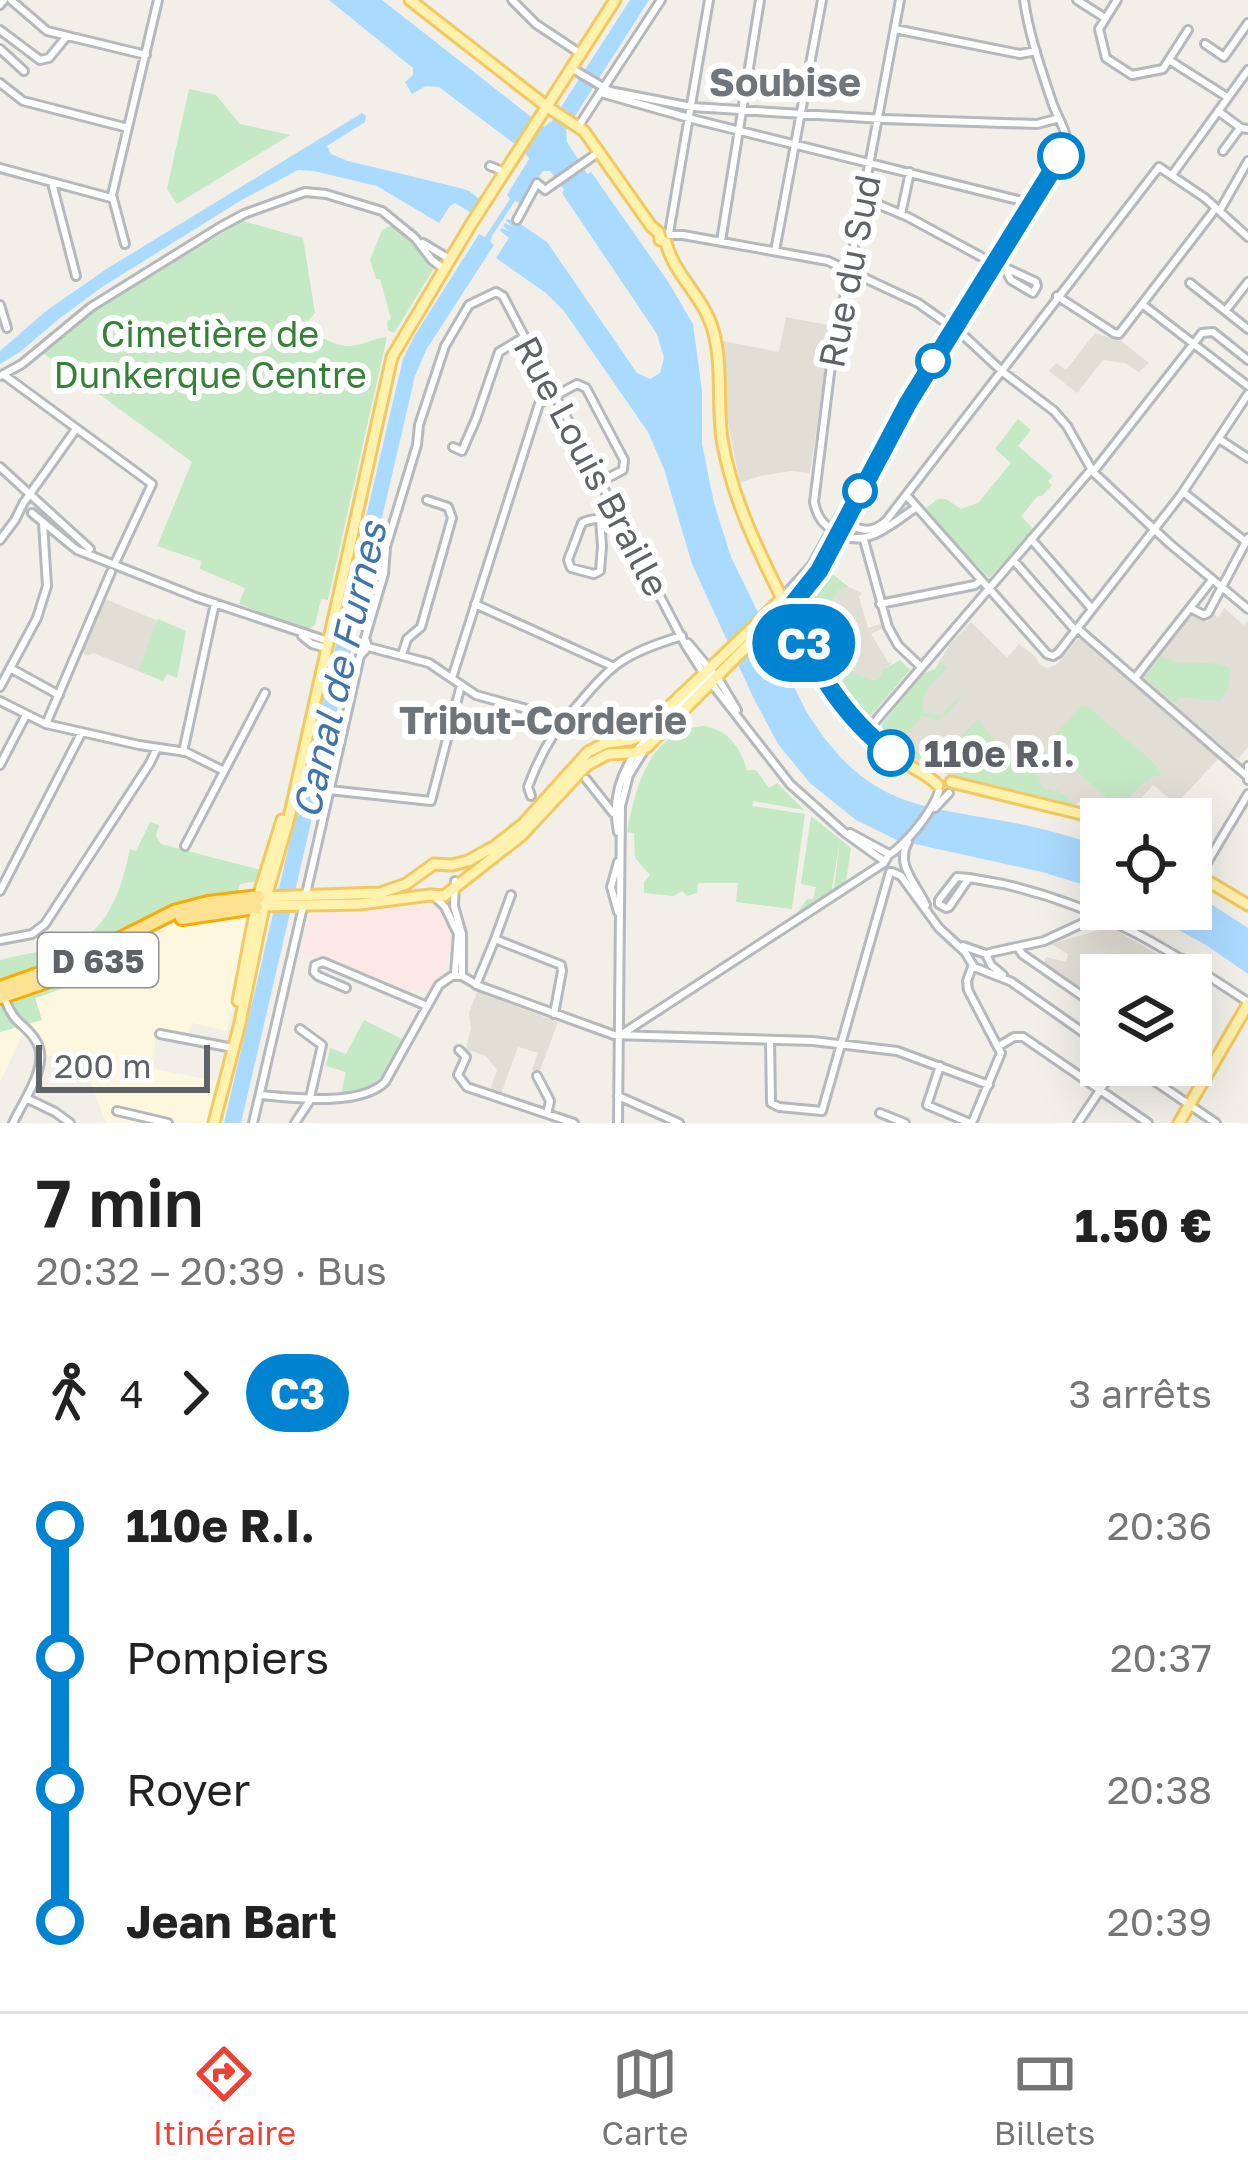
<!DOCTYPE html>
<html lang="fr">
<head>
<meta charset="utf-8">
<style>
  body { margin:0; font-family:"Golos Text",sans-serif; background:#f2f2f2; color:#222; height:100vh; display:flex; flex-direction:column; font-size:45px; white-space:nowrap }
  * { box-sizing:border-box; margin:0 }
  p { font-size:39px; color:#767676 }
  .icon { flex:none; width:66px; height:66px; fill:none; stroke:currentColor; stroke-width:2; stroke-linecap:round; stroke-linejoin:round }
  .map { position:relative; height:1123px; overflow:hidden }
  .drawer { display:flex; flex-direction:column; background:#fff; flex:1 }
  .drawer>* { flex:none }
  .badge { padding:0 24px; border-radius:39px; font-size:42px; line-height:78px }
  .controls { position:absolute; left:1080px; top:798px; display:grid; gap:24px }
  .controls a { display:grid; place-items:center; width:132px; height:132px; border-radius:0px; background:#fff; box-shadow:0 12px 48px #0002; font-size:60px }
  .scale { position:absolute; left:36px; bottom:30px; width:174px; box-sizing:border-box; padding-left:12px; border:6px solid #5f6368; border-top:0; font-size:33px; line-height:42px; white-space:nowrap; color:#5f6368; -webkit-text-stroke:9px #fff; paint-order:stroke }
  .map>.badge { position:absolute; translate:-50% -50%; box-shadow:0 0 0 6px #fff }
  .legs { display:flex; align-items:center; gap:18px; height:132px; padding:0 36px; font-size:39px }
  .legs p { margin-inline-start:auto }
  .overview { display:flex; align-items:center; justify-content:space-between; height:204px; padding:0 36px }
  h1 { font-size:66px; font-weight:600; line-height:90px }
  ul { padding:0 36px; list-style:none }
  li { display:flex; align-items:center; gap:42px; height:132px; font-size:45px }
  li i { display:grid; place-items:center; width:18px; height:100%; margin:0 15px; background:currentColor }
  li i::after { content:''; width:30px; height:30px; margin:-15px; border:9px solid; border-radius:50%; background:#fff }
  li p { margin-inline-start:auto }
  li:first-child i { background:linear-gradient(#0000 50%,currentColor 0) }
  li:last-child i { background:linear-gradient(currentColor 50%,#0000 0) }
  .tab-bar { display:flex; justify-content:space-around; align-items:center; height:168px; border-top:3px solid #e0e0e0; background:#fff; font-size:33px; color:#767676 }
  .tab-bar a { display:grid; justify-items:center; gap:6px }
  .tab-bar .current { color:#ea4335 }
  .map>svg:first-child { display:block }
</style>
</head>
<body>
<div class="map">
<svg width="1248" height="1123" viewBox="0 0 1248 1123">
  <rect width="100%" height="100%" fill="#f1efe8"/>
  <!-- commercial -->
  <path fill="#fef7e0" d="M246,911L251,917L227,1031L192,1023L187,1036L156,1031L153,1069L216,1081L206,1123H106L83,1062L75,1064L38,1052L33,1043L22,1036L0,1082V1032L41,1020L35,998L81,983L113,965L149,935L175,923L209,915Z"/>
  <!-- education -->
  <path fill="#e1ded6" d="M786,317L832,326L810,473L791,471L760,476L740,483L728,422L723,341L779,352Z
    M1095,333L1121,341L1149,363L1139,372L1125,363L1103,360L1077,393L1049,371L1056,363L1066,370Z
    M849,587L862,593L859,597L868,628L880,624L883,628L871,634L888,662L892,663L883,670L882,675L872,680L854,673L844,658L832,615L833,600L839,588Z
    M103,598L158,621L138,671L94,653L86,656L81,649Z
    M1224,608L1244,625L1248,621V747L1239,758L1234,756L1141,677L1189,614L1207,622L1212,614L1219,617Z
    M971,622L1007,658L1019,644L1036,657L1039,664L1047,668L1056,665L1079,638L1219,758L1176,804L1153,785L1122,819L1079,802L1074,807L954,777L938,771L927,762L924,764L914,759L883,736L882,725L923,674L935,669L951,643Z
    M1109,927L1168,960L1159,975H1101V1001L1043,966L1046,957L1066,962L1068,954L1051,944Z
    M477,992L558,1022L539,1073L532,1070L538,1053L518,1047L501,1094L490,1090L497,1070L486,1056L466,1049L471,1028L469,1013Z"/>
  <!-- medical -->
  <path fill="#fce8e6" d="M397,906H431L440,911L451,935V943L443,974L430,991L406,990L324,957L301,954L310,916L327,911Z"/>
  <!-- green -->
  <path fill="#c5e8c5" d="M189,89L216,95L240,124L290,135L177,204L167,189Z
    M243,221L303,238L315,313L305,324V330C319,335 332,345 346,346C360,347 373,338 387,337L328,600L321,599L315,625L307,630L239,604L245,588L200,569L201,561L157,546L192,462L43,353L99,307Z
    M392,225L420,250L433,270L394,333L388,330L387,321L391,319L380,279H376L370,260L382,230Z
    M1018,419L1031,430L1018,446L1053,476L1048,481L1052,485L1042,496H1038C1031,503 1028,509 1021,516L1034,530L989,578L923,510L938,499H946L961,509L978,503L1011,463L995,449Z
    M827,570L849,587L839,589L833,600L832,615L844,658L854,673L873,680L882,675V670L900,660L910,670L866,721L825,667L798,610Z
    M158,619L186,631L177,678L167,674L163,681L138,671Z
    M1162,655C1186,672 1208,656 1231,669L1228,690L1220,701L1180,697L1175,703L1145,677Z
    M940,662L947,668C935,682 916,695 925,713L941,715L968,689L946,715L937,720L922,716L904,737L926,761L924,764L883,736L882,724L923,674L935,669Z
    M1082,705L1088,707L1152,761L1161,773L1158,777L1154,775L1147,783L1144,781L1119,809L1051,747V738Z
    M978,719L990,736L1041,777L1038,782L1047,790L1050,788L1055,792L1057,790L1076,805L1074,807L954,777L933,768L942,756L949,752L954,755L958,753L956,742Z
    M705,726C729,731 740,747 747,770H756L769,788L777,783L804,810L753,801L752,806L805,814L792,909L736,902L738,883H698L697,893L687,896L682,891L674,896L644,893V882L650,875L635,858L634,833L627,832C636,786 649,730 705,726Z
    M811,816L851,848L846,881L834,889L840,841L832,888L834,889L797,913L807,899H813L816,887L801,884Z
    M150,822L159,825L156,836L161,844L261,870L259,881L240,884L237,895L0,980V960C26,953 58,950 82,938C112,924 124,878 130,849L136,851Z
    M149,935C107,970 87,981 35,998L42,1020L0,1032V1005L97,967Z
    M364,1020L402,1039C383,1075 384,1087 341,1093L346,1072L326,1066L330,1048L346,1054Z"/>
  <!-- water -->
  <path fill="#aadaff" d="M329,0H382L544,127L552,121L630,0H649L566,130L567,142L587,174L591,172L669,283L693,324L702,391V444L714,503L731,557L806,711C823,738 841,762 868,781C905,807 949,811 992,819C1029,825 1066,834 1101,847V890L1042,872L897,840L856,820L810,783L778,744L753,697L692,564L664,469L648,432L564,311L546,293L496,258L509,238L500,231L502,228L510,232L503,226L505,223L513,227L506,221L507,219L519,223L547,242L637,373L650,379L660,373L664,358L657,334L562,193L564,190L550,171H543L519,203L515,201L492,236L490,241L494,245L426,350L415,376L241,1123H224L403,359L415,335L479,234L485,237L510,199L507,195L529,159L524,151L439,87L426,86L412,94L405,82L413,75V68Z
    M362,113L366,116L365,122L327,146L331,154L348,161L460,188L469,191L490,207L482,220L455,203L450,206L439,223L377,186L314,171L298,170L240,201L102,287L60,318L20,352L0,364V351L46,311L108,268Z
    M1191,891L1248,928V974L1206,945L1141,909H1191Z"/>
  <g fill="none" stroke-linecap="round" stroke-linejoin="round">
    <!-- minor casing -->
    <g stroke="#b5b8bc" stroke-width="12">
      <path id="minor" d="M11,0L47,31L146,55
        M512,0L536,24L581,54
        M900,0L830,373L814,502C817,517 823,525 837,533C866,550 892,523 917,507
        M1077,0L1105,18
        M1117,0L1099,29L1106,58L1132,75L1163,69L1188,30
        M0,5L4,0
        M895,29L1020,54L1036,51
        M0,30L40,60L49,58L67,36
        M1205,44L1224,57L1248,23
        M0,49L24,71
        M1169,60L1227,97
        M571,68L610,91L692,107L883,119L1037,124L1056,119
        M0,83L23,101L128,128
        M601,93L696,120L1030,203
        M1218,111L1241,128L1248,129
        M578,127L661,0
        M1223,151L1240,128
        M490,166L505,172
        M0,168L111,198
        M1172,175L1248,70
        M52,183L76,276
        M863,198L908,217L991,262
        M1220,210L1248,161
        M901,214L910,172
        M517,220L537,183L545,190L599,152
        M669,233L709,0
        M670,235H683L828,261L918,303L962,334L1004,373L1054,411L1067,426L1093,472L1170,544L1248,609
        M721,241L760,0
        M423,243L451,260
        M125,244L112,195L158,0
        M775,251L822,0
        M1004,267L1036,282L1037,286L1033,293L1011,280Z
        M1190,283L1248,329
        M1057,296L1114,333L1119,334L1216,208
        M1142,304L1248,386
        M0,305L7,328
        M1226,310L1248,282
        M4,375L152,484L115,563
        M0,376L22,364L91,307L220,227L244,214L305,192L326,194L382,211L415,238L432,260L445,270
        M555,396L577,384L586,388L624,460L623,470L600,482
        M1219,439L1248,458
        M453,447L462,451L476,419L499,352L524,337
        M0,467L90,549
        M1093,472L1202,333L1213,332L1248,360
        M1183,492L1246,542
        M907,496L1047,654L1053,656L1058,653L1181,495L1248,394
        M25,501L76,429
        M32,513L77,550L196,597L328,641
        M838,518C856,528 868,537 886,521L1159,167L1205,198L1248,237
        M600,520L602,546L600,571L594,574L571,568L568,560L582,523C592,517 608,519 619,519
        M1031,539L1092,609
        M0,540L15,520L24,502
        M864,540L888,627L898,645L921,667
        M1014,561L1075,630
        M782,598L812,565L912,386L1067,147C1068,132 1057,117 1052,102C1041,69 1029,35 1024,0
        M475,604L612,666
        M880,604L975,585L981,580
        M786,607C830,567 851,508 878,457C909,399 943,343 979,288
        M1190,608L1204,615L1208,613L1248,538
        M1078,629L1247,776
        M302,636L312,644L326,648
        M688,643L719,680L737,710
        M368,647L429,663L476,695L563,719
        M402,655L407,639L421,627L452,518L448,507L427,500
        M10,668L59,695
        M452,678L539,404L554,394
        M1135,678L1212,580
        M712,684L790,784L845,833L884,861
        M0,687L37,618L47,586L43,523
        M0,701L46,724L139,745L186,752L224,771
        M46,724L111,572
        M866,732L1090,471
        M183,752L215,603
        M0,765L26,715
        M1248,766V780
        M586,779L613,813
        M329,790L431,801L461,685
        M531,796L528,787C538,760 550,735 569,715C611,666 618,655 682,636
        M935,808L949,793
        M618,832C603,762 665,721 708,676
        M850,833L889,854
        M908,842C895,865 916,883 926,905
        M185,846L265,693
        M618,862L611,887L618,912
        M884,863C893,847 883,861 897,849C913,835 933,810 939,791
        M892,872L901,876L939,928L965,952L974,967L1012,982
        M1199,876L1248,794
        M969,878L949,907L946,908L939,904V900L957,877C961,877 965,878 969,878C980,880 992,882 1003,884C1100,906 1167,948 1248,1002
        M455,881L454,906L462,934V976
        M0,891L82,732
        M306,894L360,656L368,647L365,638L384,574L386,547L417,445L419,425L445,346L469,305L496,292L503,296L686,646L704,674
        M434,896L445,907L458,934L455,974
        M495,939L511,895
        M0,940L32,934L45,924L150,763L157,748
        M963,946L986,954L991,965L1003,975
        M1018,947L1022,954L1101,1009
        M989,953L1044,941L1085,922L1108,921
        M972,967L967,981L968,990L1001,1053L972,1123
        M1173,975L1183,959
        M462,976L479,986L614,1035L813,1041L897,1051L989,1085
        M1013,983L1101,1045
        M476,985L495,939L561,965L562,971L554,1014
        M346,988L318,976L314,972L315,965L323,962L427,1006
        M6,1002C15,1025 26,1024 36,1041C51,1064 23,1101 13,1123
        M160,1034L233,1048
        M622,1034L884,863
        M770,1040L771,1103L779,1107L822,1111L890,872
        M999,1046L1014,1037H1023L1148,1123
        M459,1050L466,1057L458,1075L467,1087L574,1123
        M1131,1065L1216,1123
        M940,1066L927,1105L970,1123
        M537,1076L550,1101L547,1114
        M260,1095C293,1098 360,1107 385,1082L439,985L452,976H462
        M618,1096L679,1123
        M26,1098L55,1112L70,1123
        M117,1111L168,1123
        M880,1113L905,1123
        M253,1123L303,907
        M295,1123L309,1102L322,1045L300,1029
        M618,1123L621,806L629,775L645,749
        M1078,1123L1117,1065"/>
    </g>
    <!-- major casing -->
    <g stroke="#f2c960" stroke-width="15">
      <path id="major" d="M410,0L546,106L584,131L651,226L659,233L660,240L666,242C673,274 704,297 713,330C723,365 717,403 722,439C732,500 760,554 787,609C804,644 820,681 846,711C862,730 880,746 900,760C913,768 927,774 938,785
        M951,782L1102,819
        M1191,871L1248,905
        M264,897L380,893L406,884L434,864L452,865L468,861L495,846L523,824L588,752L606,743L630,740L637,737C686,690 735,646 782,598
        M261,906L360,904L430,895L444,896L522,835L587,765L608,754L634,753L647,747L786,607
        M238,1001L258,897L282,820
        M214,1123L239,1027L266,897L289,818L392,357L470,226L615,0
        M1179,1123L1248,1004"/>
    </g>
    <!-- highway casing -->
    <g stroke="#f9ab00" stroke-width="18">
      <path id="highway" d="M182,918L256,907
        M0,988L77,961L174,912L208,903L258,897
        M0,997L73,972L126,945"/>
    </g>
    <!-- minor -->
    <use href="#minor" stroke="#fff" stroke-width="6"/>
    <!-- major -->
    <use href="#major" stroke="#fff2af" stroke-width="9"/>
    <!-- highway -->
    <use href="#highway" stroke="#fde293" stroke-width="12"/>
  </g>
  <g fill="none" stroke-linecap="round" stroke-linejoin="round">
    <!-- line-1 casing -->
    <g stroke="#fff" stroke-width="27">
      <path id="line-1" d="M891,753C841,715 814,666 788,610L819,571L908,403L1061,156"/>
    </g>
    <!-- line-1 -->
    <use href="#line-1" stroke="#0083d1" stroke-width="18"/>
  </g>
  <!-- markers -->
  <g fill="#fff" stroke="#0083d1" stroke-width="6">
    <circle cx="1061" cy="156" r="21"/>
    <circle cx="933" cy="361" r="15"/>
    <circle cx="860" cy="491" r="15"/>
    <circle cx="891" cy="753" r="21"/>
  </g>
  <g text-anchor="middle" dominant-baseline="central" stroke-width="12" stroke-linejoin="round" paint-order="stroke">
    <!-- shield labels -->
    <rect fill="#fff" stroke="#8f9295" stroke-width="3" x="38" y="933" width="120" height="54" rx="9"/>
    <g font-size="33" font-weight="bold" fill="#5f6368">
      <text x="98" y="960">D 635</text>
    </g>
    <!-- street labels -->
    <g font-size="36" fill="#5f6368" stroke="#fff">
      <text transform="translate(849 271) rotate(-79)">Rue du Sud</text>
      <text transform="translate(592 466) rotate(62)">Rue Louis Braille</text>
    </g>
    <!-- park labels -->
    <g font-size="36" fill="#348238" stroke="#fff">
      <text x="210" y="333">Cimetière de<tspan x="210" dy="41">Dunkerque Centre</tspan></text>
    </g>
    <!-- stop labels -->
    <g font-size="36" font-weight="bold" fill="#5f6368" stroke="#fff" text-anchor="start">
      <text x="924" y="753">110e R.I.</text>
    </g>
    <!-- neighbourhood labels -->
    <g font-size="39" font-weight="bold" fill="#70757a" stroke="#fff">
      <text x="785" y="81">Soubise</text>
      <text x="543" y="719">Tribut-Corderie</text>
    </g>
    <!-- water labels -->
    <g font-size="39" font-style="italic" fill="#4174aa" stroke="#fff">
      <text transform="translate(339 670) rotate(-77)">Canal de Furnes</text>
    </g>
  </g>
</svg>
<div class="controls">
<a><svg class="icon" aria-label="locate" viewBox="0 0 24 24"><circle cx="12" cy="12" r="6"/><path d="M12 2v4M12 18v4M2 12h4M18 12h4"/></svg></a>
<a><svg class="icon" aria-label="layers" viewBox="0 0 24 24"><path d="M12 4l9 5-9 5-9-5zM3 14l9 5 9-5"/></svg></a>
</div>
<div class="scale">200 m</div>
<b class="badge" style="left:804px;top:643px;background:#0083d1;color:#fff">C3</b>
</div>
<section class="drawer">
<div class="overview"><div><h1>7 min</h1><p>20:32 – 20:39 · Bus</p></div><b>1.50 €</b></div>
<div class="legs"><svg class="icon" aria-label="walk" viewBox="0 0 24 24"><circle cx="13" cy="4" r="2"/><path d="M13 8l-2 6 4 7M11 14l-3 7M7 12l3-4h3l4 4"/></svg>4<svg class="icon" aria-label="forward" viewBox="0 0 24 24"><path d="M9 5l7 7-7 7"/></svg><b class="badge" style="background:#0083d1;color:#fff">C3</b><p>3 arrêts</p></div>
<ul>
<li><i style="color:#0083d1"></i><b>110e R.I.</b><p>20:36</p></li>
<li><i style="color:#0083d1"></i><span>Pompiers</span><p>20:37</p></li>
<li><i style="color:#0083d1"></i><span>Royer</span><p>20:38</p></li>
<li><i style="color:#0083d1"></i><b>Jean Bart</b><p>20:39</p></li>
</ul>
</section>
<nav class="tab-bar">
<a class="current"><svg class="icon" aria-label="directions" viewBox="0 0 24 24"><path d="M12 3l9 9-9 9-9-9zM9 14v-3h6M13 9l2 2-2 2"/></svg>Itinéraire</a>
<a><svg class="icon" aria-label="map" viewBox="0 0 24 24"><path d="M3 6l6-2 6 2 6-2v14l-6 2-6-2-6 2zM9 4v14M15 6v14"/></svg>Carte</a>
<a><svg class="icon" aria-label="tickets" viewBox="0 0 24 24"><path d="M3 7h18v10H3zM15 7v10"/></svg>Billets</a>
</nav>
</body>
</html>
